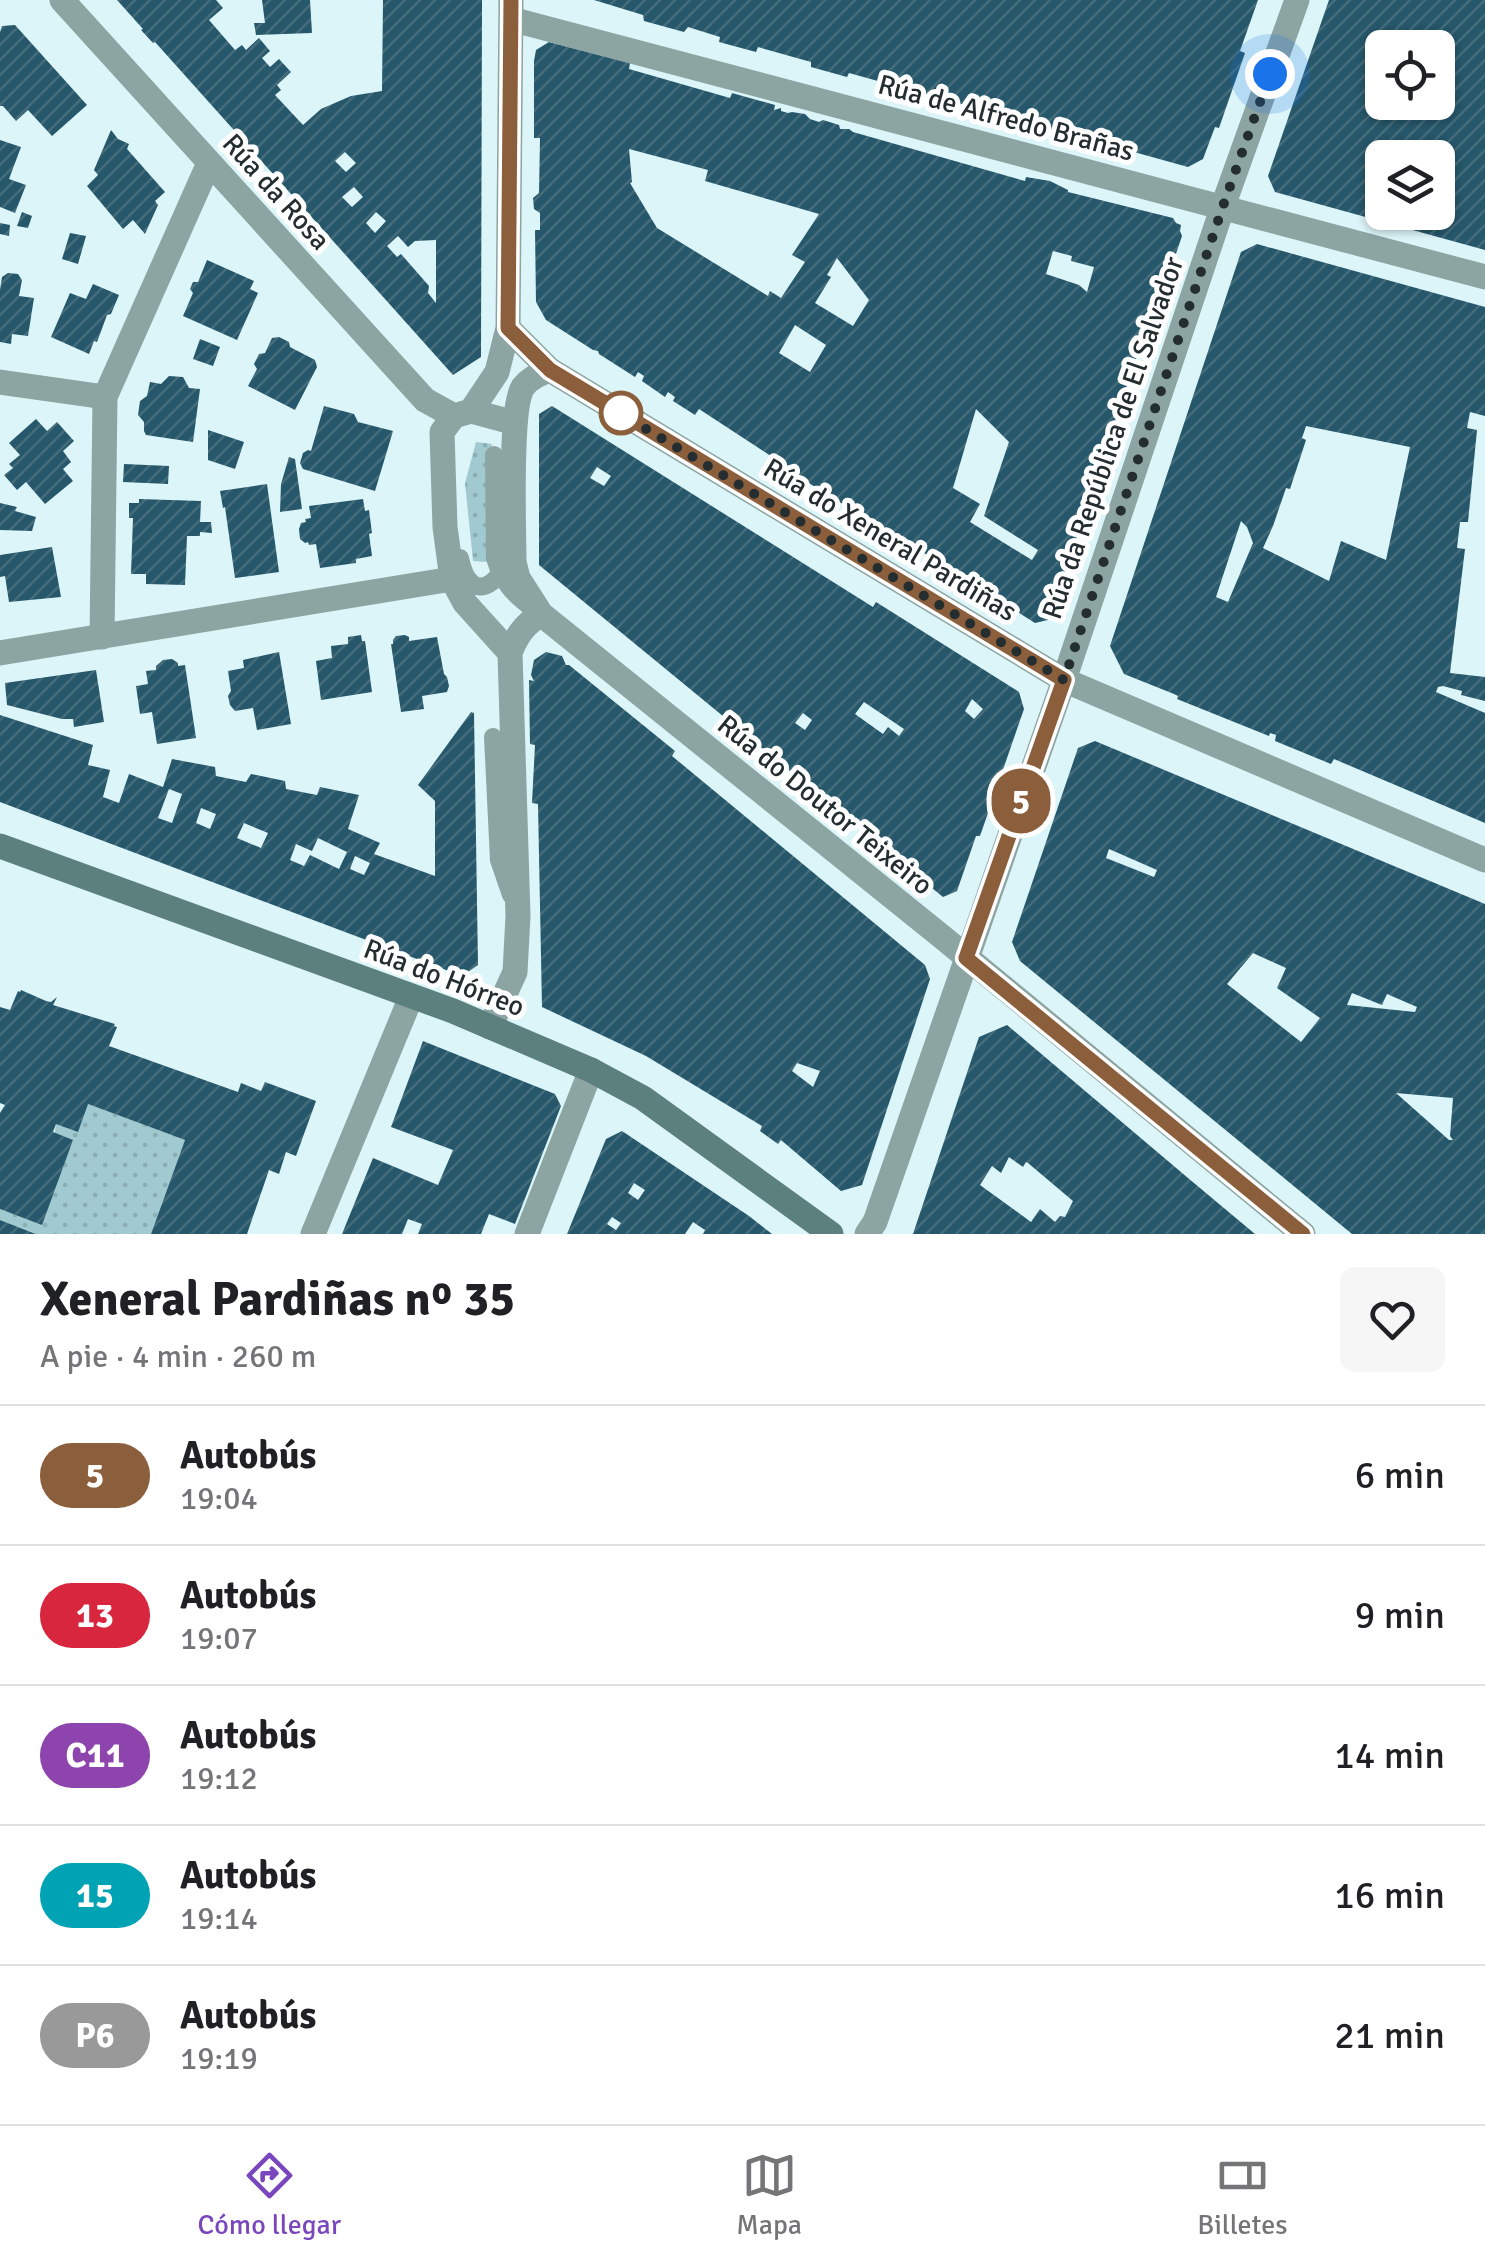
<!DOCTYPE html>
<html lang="es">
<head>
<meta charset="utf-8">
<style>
  body { margin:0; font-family:Signika,sans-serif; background:#f6f6f6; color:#202124; height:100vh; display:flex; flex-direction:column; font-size:38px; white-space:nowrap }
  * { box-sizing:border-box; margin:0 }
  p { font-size:32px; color:#757577 }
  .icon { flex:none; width:55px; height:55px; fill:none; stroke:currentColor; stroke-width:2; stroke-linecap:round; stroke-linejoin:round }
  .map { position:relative; height:1234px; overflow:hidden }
  .panel { display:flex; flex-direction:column; background:#fff; flex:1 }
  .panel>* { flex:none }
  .badge { padding:0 20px; border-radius:32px; font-size:35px; line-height:65px }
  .tools { position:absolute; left:1365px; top:30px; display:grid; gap:20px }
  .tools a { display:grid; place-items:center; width:90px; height:90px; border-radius:15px; background:#fff; box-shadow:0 2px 8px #0004; font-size:50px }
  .you { position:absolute; width:50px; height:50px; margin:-25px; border:8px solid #fff; border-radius:50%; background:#1a73e8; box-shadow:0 0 0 15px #1a73e833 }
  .map>.badge { position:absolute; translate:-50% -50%; box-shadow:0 0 0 5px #fff }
  .round { display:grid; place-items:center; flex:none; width:105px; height:105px; border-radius:15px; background:#f6f6f6 }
  .head { display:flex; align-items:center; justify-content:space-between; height:170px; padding:0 40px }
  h1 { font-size:48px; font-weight:800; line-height:75px }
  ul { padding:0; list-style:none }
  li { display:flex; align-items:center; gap:30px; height:140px; padding:0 40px; border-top:2px solid #e0e0e0 }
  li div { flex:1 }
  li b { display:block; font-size:38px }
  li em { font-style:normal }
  li .badge { min-width:110px; font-weight:700; text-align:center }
  .tabs { display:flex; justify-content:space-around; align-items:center; height:140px; border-top:2px solid #e0e0e0; background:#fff; font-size:28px; color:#757577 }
  .tabs a { display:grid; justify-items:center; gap:5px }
  .tabs .active { color:#7a46bd }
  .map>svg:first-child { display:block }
</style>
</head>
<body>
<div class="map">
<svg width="1485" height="1234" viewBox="0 0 1485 1234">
  <defs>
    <pattern id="garden-dots" width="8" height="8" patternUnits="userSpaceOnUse" patternTransform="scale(2.5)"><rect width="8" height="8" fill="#a1cad0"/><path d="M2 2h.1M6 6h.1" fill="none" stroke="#8aaeb3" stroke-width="1.8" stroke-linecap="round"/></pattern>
    <pattern id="building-hatch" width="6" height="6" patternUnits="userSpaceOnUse" patternTransform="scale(2.5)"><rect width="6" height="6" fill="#26576a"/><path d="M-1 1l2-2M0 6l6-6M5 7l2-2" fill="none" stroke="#446c7b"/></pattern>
  </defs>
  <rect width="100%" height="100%" fill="#dcf5f8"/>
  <!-- garden -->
  <path fill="url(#garden-dots)" d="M476,442L492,444L488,469L487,562L473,561L465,483Z
    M88,1104L185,1140L151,1234H37L0,1220V1209L42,1224L56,1124Z"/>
  <!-- building -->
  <path fill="url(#building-hatch)" fill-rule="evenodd" d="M117,0H216L223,8L209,20L235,50L242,45L246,50L259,38L270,51L262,58L270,67L279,59L291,72L277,85L281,90L275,95L303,125L321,109L351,96L382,91L383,0H482L481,357L453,375L155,42L153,43L141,30L143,29ZM345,152L356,163L346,172L335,161ZM354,187L363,197L352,207L342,197ZM376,212L386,221L375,233L366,223ZM398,236L408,247L415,241L436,240V303L428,293L429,286L401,254L397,257L387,246Z
    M262,0H310L312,33L256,35L254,23H265Z
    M594,0H1258L1240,51L1245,53L1219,128L1215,127L1203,159L1188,167L849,73L847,77L811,67V62L758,47L756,52L719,42L720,37L688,27L684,32L644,21L643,15Z
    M1329,0H1485V250L1275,192L1268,176ZM1382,48H1438V102H1382ZM1382,158H1438V212H1382Z
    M15,25L87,105L52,136L28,110L16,121L3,106H0V32L2,26Z
    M549,42L630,63L629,69L730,98L732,93L775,105L774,110L781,108V111L788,113L792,112L805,114L810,119L819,122L823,120L839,125L840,129H849L853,132L1025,181L1026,177L1050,181L1068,190V192L1173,218L1176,223L1181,225L1180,231L1182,236L1156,313L1152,312L1107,445L1109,446L1048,620L1035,623L916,548L912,551L844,508L846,506L770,459L771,456L699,409L695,415L673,401L675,397L668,392L665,397L642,381L644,376L638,372L635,377L599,354L598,351L593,350L546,320L536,302L535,230H540V213L534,209L533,198L539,193L540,138H534V61L536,50ZM629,149L708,170L705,181L819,214L792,255L805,262L781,298L770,291L768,296L657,228L630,183L632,182ZM1053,251L1072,256L1071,261L1094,267L1087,292L1079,285L1046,274ZM837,258L869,300L853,326L815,303L831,277L827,275ZM795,325L826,345L810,372L779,353ZM976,409L1009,442L984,516L1038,550L1032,560L970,522L980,504L953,488Z
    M111,130L118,139L129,144L127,149L165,192L155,201L158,205L145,234L133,220L123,229L87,186L98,175L94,170Z
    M0,140L21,147L9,179L26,185L15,213L0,207Z
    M22,212L32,216L28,228L17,226Z
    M0,223L10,225L9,236L0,234Z
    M70,233L86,236L78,264L62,259Z
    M1257,244L1485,307V416L1470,412L1467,428L1477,430L1468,522H1460L1457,548L1465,549L1450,673L1485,677V701L1461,695L1462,691L1443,686L1438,687L1436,692L1485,713V823L1334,759L1331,764L1275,741L1276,735L1270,733L1269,736L1177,699L1178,696L1174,694L1124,674L1110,646L1241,252ZM1306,426L1410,447L1386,560L1341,541L1329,581L1263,548L1273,526L1286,488L1290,489L1306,440L1302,438ZM1241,521L1247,527L1253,543L1228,602L1216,597Z
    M207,260L254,281L250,289L258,293L237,340L183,316L193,293L190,289L193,282H198Z
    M8,273L18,274L22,280L19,296L34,298L28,336L12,334L11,344L0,342V290L2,277Z
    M93,284L119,295L111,314L107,315L97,342L94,341L89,354L51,337L70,293L86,299Z
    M279,337L289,342L290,347L315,360L317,367L295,410L248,386L257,369L254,364L259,354L265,353L272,338Z
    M200,339L220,347L213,366L193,359Z
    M169,376L183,377L189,388L200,389L193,442L146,435L144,431V422L138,415L140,401L147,396L150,382L161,384Z
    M324,406L354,414L358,422L393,431L375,491L303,469L300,463L303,453L308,450L311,451Z
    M552,406L873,607L876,602L1019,692L1024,709L980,836H976L957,891L943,897L843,815L840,820L804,790L807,785L539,565V414ZM597,467L611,476L604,486L590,478ZM972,699L983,709L974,719L965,711ZM864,702L904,729L899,736L888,727L883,734L855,714ZM803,713L812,720L805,730L795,723Z
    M36,419L47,431L57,422L74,441L63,451L71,462L63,469L73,481L45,504L26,482L17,490L4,475L13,468L9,464L20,455L9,443Z
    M208,430L244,442L235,469L208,460Z
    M289,457L295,459L302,509L280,512L281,484Z
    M124,464L169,466L168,484L123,482Z
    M267,484L279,572L235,578L225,507L223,508L220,491Z
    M139,499L201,501L200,522H211L212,533L200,532V536H187L185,585L146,584V574H131L133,518H129V503H139Z
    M363,499L365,511L369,510L372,533L369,534L372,556L356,559V563L320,568L316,544L309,545L308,542L305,543L300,539L299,529L301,523L306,522L305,519L311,518L309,506Z
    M0,503L17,507L15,511L36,517L32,531L0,530Z
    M52,547L61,597L9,602L5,576L0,577V555Z
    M361,635L362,641H365L372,692L321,700L316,661L332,658L331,646L348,644V637Z
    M405,635L409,637V641L437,637L444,674L447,677L449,686L447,692L422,696L424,709L401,712L391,644H393V640L396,636Z
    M279,652L291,724L257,730L253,708L235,711L230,705L228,696L231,691L228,671L244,668L243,660Z
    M546,652L562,656L566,665H569L675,751L672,756L925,965L930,979L862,1185L841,1191L781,1140L778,1144L760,1131L762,1126L646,1056L542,1007L538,804L532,803L535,745L530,744L529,680L534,681L531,675L534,660ZM797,1063L820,1071L813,1087L792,1071Z
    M172,659L178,663V666L185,665L196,738L157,744L152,712L140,714L136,686L148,684L146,671L156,670V666L163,660Z
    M96,670L104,722L74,727L73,719H62L7,705L5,683Z
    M471,712L474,713L478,965L462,976L0,802V715L93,745L88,765L110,770L103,797L119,803L129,774L163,787L172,759L215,767L216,776L246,782L251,774L285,781L286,789L317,795L320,787L359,795L348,829L380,843L374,854L435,876V801L418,785ZM169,789L182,794L172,823L158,818ZM201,808L216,814L210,829L196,823ZM244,823L268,833L261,848L237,838ZM318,838L347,852L339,869L310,855L304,866L290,860L296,844L312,851ZM355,856L370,863L364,875L350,869Z
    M1095,741L1485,904V1234H1352L1020,961L1012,942L1078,748ZM1109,849L1157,870L1154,877L1106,858ZM1253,953L1286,968L1277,988L1320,1018L1301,1042L1227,984ZM1352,993L1382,1005L1387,994L1417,1007L1415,1012L1347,1005ZM1396,1093L1453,1098L1450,1136L1453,1140H1449Z
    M21,990L46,1001L51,1002L57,997L53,1005L115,1024L114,1026L117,1027L109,1046L238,1092L241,1083L261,1091L265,1082L316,1101L296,1156L286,1152L279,1174L269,1170L247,1234H151L185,1140L88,1104L78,1132L56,1124L53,1132L73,1140L42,1225L0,1209V1113L5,1105L0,1103V1007L10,1010L18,991L20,992Z
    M1007,1025L1188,1178L1255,1234H913L979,1037ZM1009,1157L1023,1167L1026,1162L1028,1163L1073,1201L1065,1217L1060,1216L1055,1222L1040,1209L1031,1222L980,1185L992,1166L1001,1173Z
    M423,1041L555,1094L561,1106L515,1224L489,1214L481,1234H418L422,1224L408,1219L402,1234H342L373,1158L438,1185L453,1150L391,1127Z
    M622,1131L749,1216L772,1234H703L705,1230L693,1222L685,1234H567L606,1139ZM634,1183L645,1190L638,1200L628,1193ZM612,1217L621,1223L616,1230L607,1224Z
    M0,1220L36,1234H0Z"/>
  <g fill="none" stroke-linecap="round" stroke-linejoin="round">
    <!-- lane -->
    <path stroke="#8ca4a2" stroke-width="18" d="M494,455L495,558C502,582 513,594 532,608
      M460,558C465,583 479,599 500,574
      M493,737L499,860L511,895"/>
    <!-- street -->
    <path stroke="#8ca4a2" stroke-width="25" d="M62,0L425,400L454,416
      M511,19L1485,277
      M508,328L550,370L1064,680L1485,860
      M550,370C541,373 529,379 523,387C509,409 514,530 514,562L518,578L541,614L941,936L1303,1234
      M0,382L105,397
      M471,411L497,372L508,328L511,0
      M102,637L105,397L209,163
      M0,653L452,579
      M510,653L465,603L452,579L445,527L442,432L454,416L471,411L515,423
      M490,1027L515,972L518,916L510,653C517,635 524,625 541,614
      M313,1234L411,997
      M527,1234L591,1070
      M867,1234L875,1222L1064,680L1223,206L1297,0"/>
    <!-- secondary -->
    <path stroke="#5b807d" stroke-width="25" d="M0,846L453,1011L591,1070L643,1098L831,1234"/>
  </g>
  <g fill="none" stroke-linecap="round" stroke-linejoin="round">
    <!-- line casing -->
    <g stroke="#fff" stroke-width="22">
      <path id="line" d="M511,0L508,328L550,370L1064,680L966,958L1303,1234"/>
    </g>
    <!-- line -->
    <use href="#line" stroke="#8b5e3c" stroke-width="15"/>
    <!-- walk -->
    <path stroke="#242d2f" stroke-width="10" stroke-dasharray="0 18" d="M621,413L618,412L1064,680L1223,206L1270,74"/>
  </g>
  <!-- markers -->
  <circle fill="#fff" stroke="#8b5e3c" stroke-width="5" cx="621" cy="413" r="20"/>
  <g text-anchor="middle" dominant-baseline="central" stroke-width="10" stroke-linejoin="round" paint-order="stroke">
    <!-- street labels -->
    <g font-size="28" fill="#242d2f" stroke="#fff">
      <text transform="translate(1006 118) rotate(15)">Rúa de Alfredo Brañas</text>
      <text transform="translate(276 192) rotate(48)">Rúa da Rosa</text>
      <text transform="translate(1113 438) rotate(-71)">Rúa da República de El Salvador</text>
      <text transform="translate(890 540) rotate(31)">Rúa do Xeneral Pardiñas</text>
      <text transform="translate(825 805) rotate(39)">Rúa do Doutor Teixeiro</text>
      <text transform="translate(444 978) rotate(21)">Rúa do Hórreo</text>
    </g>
  </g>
</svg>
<div class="tools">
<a><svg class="icon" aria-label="locate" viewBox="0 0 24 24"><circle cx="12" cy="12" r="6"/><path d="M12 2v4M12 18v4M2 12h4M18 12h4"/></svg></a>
<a><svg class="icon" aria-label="layers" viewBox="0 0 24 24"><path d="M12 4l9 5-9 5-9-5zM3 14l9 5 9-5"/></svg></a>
</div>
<div class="you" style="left:1270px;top:74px"></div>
<b class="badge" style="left:1021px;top:801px;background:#8b5e3c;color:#fff">5</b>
</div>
<section class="panel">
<div class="head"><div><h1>Xeneral Pardiñas nº 35</h1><p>A pie · 4 min · 260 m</p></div><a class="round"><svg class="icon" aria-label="heart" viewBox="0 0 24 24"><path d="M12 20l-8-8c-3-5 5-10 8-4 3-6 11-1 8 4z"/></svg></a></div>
<ul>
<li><span class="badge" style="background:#8b5e3c;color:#fff">5</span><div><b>Autobús</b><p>19:04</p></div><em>6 min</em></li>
<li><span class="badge" style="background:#d7263d;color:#fff">13</span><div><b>Autobús</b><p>19:07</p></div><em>9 min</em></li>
<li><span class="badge" style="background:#8e44ad;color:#fff">C11</span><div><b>Autobús</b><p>19:12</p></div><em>14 min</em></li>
<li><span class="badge" style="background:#00a3b4;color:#fff">15</span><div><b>Autobús</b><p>19:14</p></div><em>16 min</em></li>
<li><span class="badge" style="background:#999;color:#fff">P6</span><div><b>Autobús</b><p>19:19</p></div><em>21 min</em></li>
</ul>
</section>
<nav class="tabs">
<a class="active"><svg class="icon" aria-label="directions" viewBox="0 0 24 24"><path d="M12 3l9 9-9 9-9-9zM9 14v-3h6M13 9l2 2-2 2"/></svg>Cómo llegar</a>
<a><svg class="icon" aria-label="map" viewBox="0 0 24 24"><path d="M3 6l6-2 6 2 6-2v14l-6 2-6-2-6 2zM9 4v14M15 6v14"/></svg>Mapa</a>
<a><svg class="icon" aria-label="tickets" viewBox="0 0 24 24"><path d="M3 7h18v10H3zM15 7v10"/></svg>Billetes</a>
</nav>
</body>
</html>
